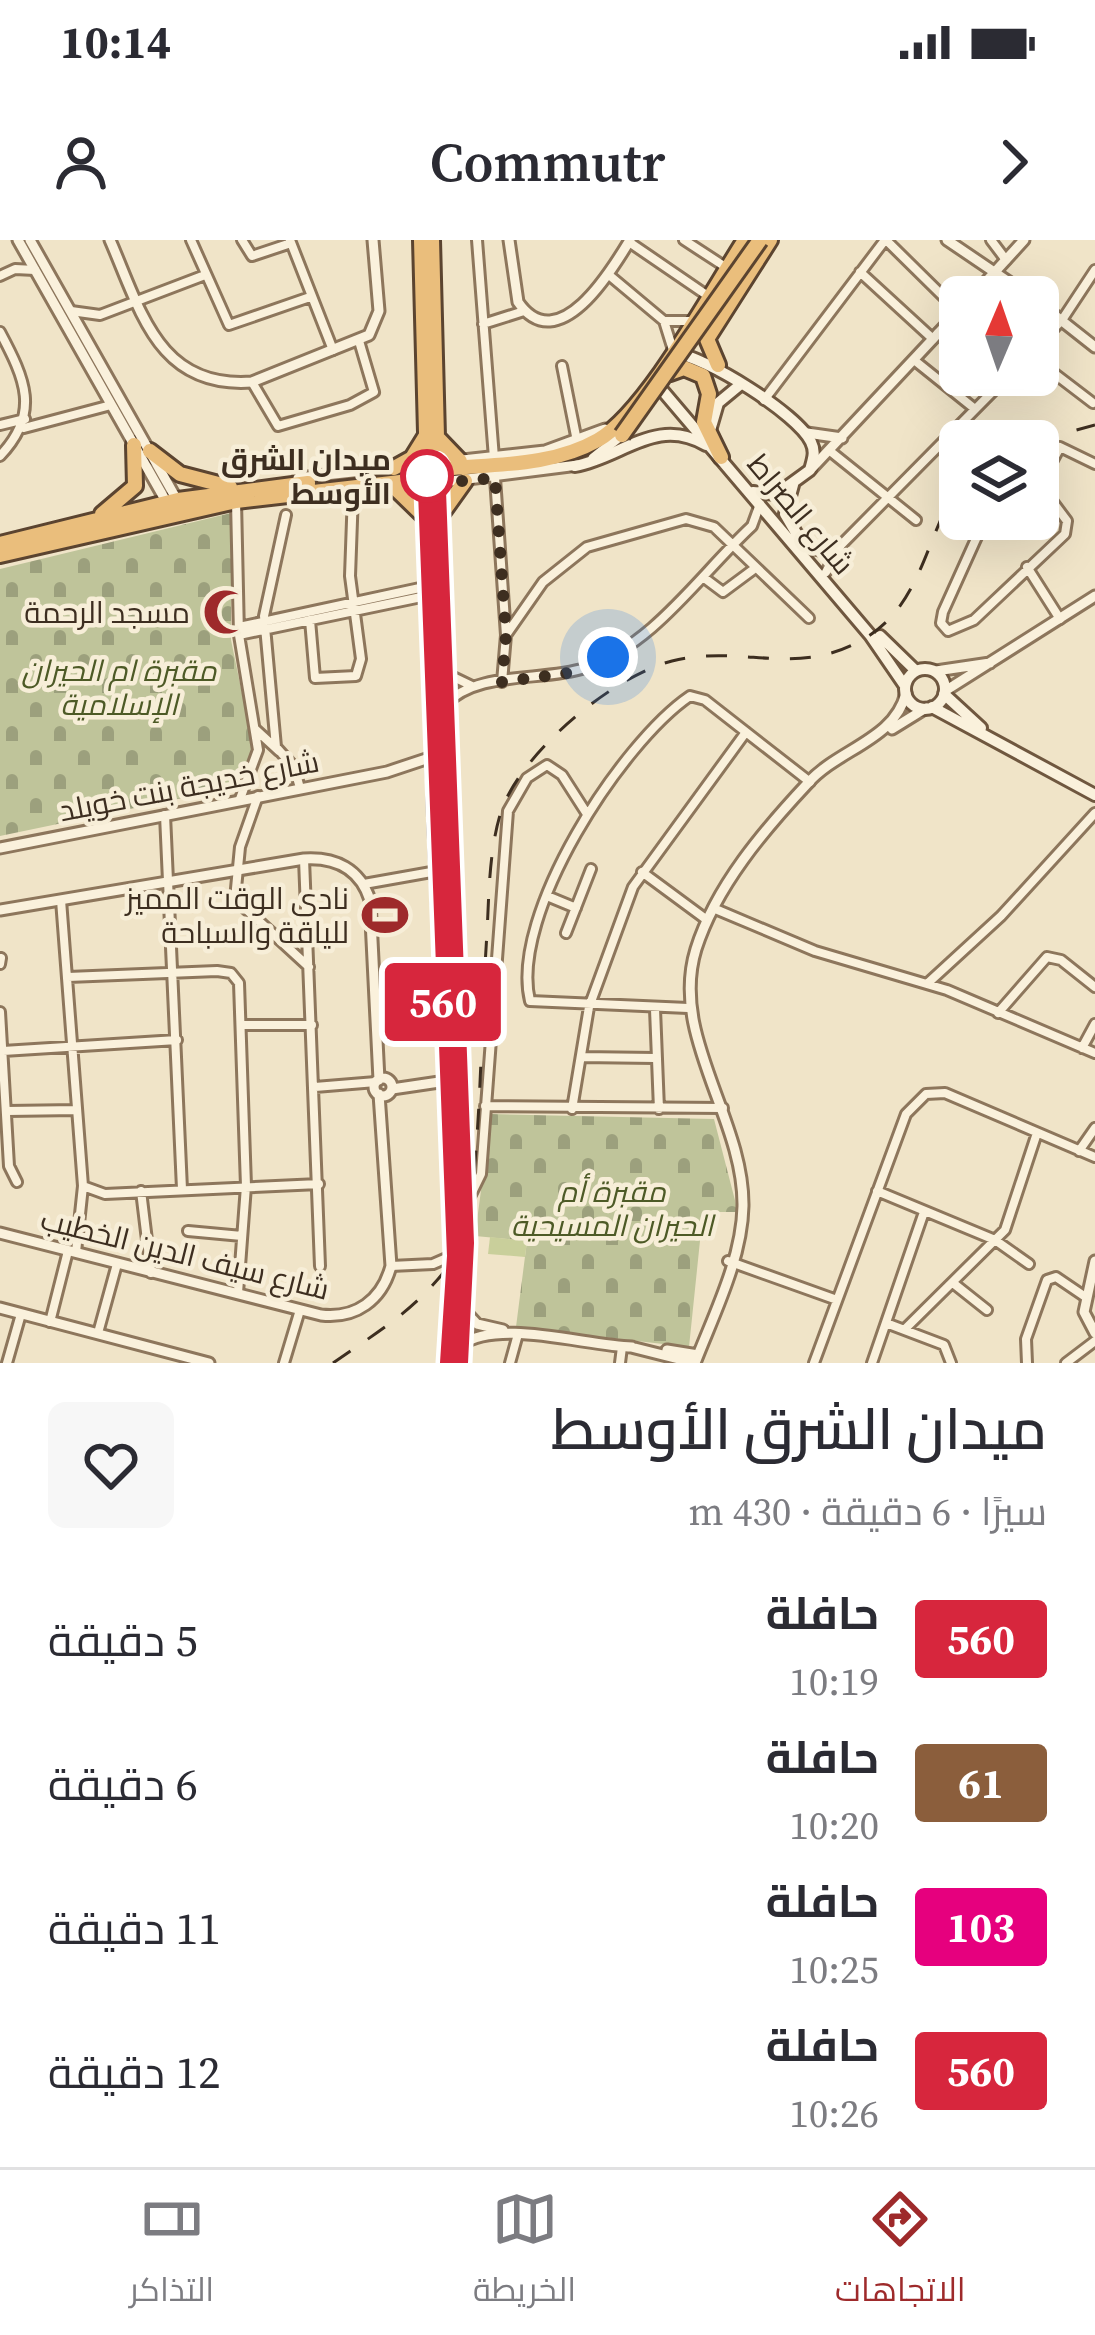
<!DOCTYPE html>
<html lang="ar">
<head>
<meta charset="utf-8">
<style>
  body { margin:0; font-family:"Source Serif 4",Cairo,serif; background:#f7f7f7; color:#2b2b33; direction:rtl; height:100vh; display:flex; flex-direction:column; font-size:45px; white-space:nowrap }
  * { box-sizing:border-box; margin:0 }
  p { font-size:39px; color:#7c7c81 }
  .icon { flex:none; width:66px; height:66px; fill:none; stroke:currentColor; stroke-width:2; stroke-linecap:round; stroke-linejoin:round }
  .map { position:relative; height:1123px; overflow:hidden; direction:ltr }
  .details { display:flex; flex-direction:column; background:#fff; flex:1 }
  .details>* { flex:none }
  .badge { padding:0 24px; border-radius:9px; font-size:42px; line-height:78px }
  .needle { width:78px; rotate:2deg }
  .controls { position:absolute; left:939px; top:36px; display:grid; gap:24px }
  .controls a { display:grid; place-items:center; width:120px; height:120px; border-radius:18px; background:#fff; box-shadow:0 12px 48px #0002; font-size:60px }
  .you { position:absolute; width:60px; height:60px; margin:-30px; border:9px solid #fff; border-radius:50%; background:#1a73e8; box-shadow:0 0 0 18px #1a73e833 }
  .map>.badge { position:absolute; translate:-50% -50%; box-shadow:0 0 0 6px #fff }
  .round { display:grid; place-items:center; flex:none; width:126px; height:126px; border-radius:18px; background:#f7f7f7 }
  .overview { display:flex; align-items:center; justify-content:space-between; height:204px; padding:0 48px }
  h1 { font-size:57px; font-weight:600; line-height:90px }
  ul { padding:0; list-style:none }
  li { display:flex; align-items:center; gap:36px; height:144px; padding:0 48px }
  li div { flex:1 }
  li b { display:block; font-size:45px }
  li em { font-style:normal }
  li .badge { min-width:132px; font-weight:700; text-align:center }
  .status { display:flex; justify-content:space-between; align-items:center; height:84px; padding:0 60px; background:#fff; direction:ltr }
  .status svg { height:33px; fill:currentColor }
  header { display:flex; justify-content:space-between; align-items:center; height:156px; padding:0 48px; background:#fff; font-size:54px; font-weight:600 }
  .tab-bar { display:flex; justify-content:space-around; align-items:center; height:168px; border-top:3px solid #e1e1e2; background:#fff; font-size:33px; color:#7c7c81 }
  .tab-bar a { display:grid; justify-items:center; gap:6px }
  .tab-bar .current { color:#9e2a2b }
  .map>svg:first-child { display:block }
</style>
</head>
<body>
<div class="status"><b>10:14</b><svg viewBox="0 0 49 12"><path d="M0 12V9h3v3zM5 12V6h3v6zM10 12V3h3v9zM15 12V0h3v12zM26 1h20v11H26zM47 4h2v5h-2z"/></svg></div>
<header><svg class="icon" aria-label="forward" viewBox="0 0 24 24"><path d="M9 5l7 7-7 7"/></svg>Commutr<svg class="icon" aria-label="person" viewBox="0 0 24 24"><circle cx="12" cy="8" r="4"/><path d="M4 21q1-7 8-7t8 7"/></svg></header>
<div class="map">
<svg width="1095" height="1123" viewBox="0 0 1095 1123">
  <defs>
    <pattern id="cemetery-stones" width="16" height="16" patternUnits="userSpaceOnUse" patternTransform="scale(3)"><rect width="16" height="16" fill="#bfc49a"/><path d="M2 7V4a2 2 0 0 1 4 0v3zM10 15v-3a2 2 0 0 1 4 0v3z" fill="#9ca07d"/></pattern>
  </defs>
  <rect width="100%" height="100%" fill="#f0e4c8"/>
  <!-- cemetery -->
  <path fill="url(#cemetery-stones)" d="M231,273V400L254,511L240,546L0,596V329Z
    M491,874L714,879L738,972H703L689,1107L516,1087L527,1001L475,996Z"/>
  <!-- park -->
  <path fill="#c9cf9b" d="M490,997L527,1001L525,1017L488,1014Z"/>
  <g fill="none" stroke-linecap="round" stroke-linejoin="round">
    <!-- trunk-tunnel -->
    <path stroke="#ccc0a6" stroke-width="14" stroke-dasharray="14 7" stroke-linecap="butt" d="M409,233L436,230"/>
    <!-- minor casing -->
    <g stroke="#8d765c" stroke-width="14">
      <path id="minor" d="M191,0L229,85L310,57
        M242,0L252,16L291,3
        M290,0L333,110
        M477,0L494,218
        M684,0L727,28
        M886,0L960,73
        M991,0L1006,20
        M629,2L708,56
        M860,32L933,99
        M609,35L664,81L673,110
        M0,36L15,29L35,30
        M71,71L100,75L205,35
        M664,81H692
        M483,84L524,71
        M0,92C25,139 41,173 0,216
        M938,93L960,110
        M1038,105L1062,80L1095,30
        M914,120L975,169
        M1038,121L1093,163
        M562,126L577,201
        M252,142L278,186L350,165L374,152L359,101
        M764,160L885,0
        M0,185L25,179
        M24,188L111,165
        M830,211L916,280
        M495,238L506,395L502,442
        M1040,244L1060,207L1095,224
        M236,261L239,395L258,510L240,559
        M286,275L264,376L276,507L294,527L300,548
        M985,279L943,372L941,383L948,391L974,380L1065,294L1067,281L1038,242
        M807,308L821,311L840,305
        M1027,327L1060,379
        M826,332L841,305L1009,135
        M703,337L723,352L754,329
        M310,380L315,438L356,436L361,419L350,336L353,253
        M239,387L429,346
        M239,395L431,355
        M506,395L543,342L587,307L686,279L714,287L809,378
        M443,432L472,446
        M445,465C477,430 542,442 585,428C655,404 700,334 752,286L760,264
        M255,489L279,511
        M258,556L240,607L235,659L309,727
        M165,575L182,949
        M304,619L320,1026
        M642,632L707,680
        M364,644L437,631
        M547,656L576,668
        M61,660L83,946L76,1012
        M713,668L815,711L947,750L1095,813
        M566,693L591,629
        M0,724L1,718
        M68,737L217,731L231,733L239,743L246,946L238,1053
        M928,743L1001,676L1095,573
        M688,768L530,761C509,675 621,503 690,456L705,460L810,542
        M655,769L659,869
        M0,772L9,926L17,942
        M998,773L1047,717L1061,720L1095,747
        M242,785H312
        M1082,808L1095,784
        M3,811L177,800
        M581,817L655,818
        M315,847L376,842
        M485,866L723,868
        M572,869L589,767L633,647L746,492
        M7,871L77,870
        M1079,911L1095,888
        M83,946L105,954L319,944
        M141,951L151,1033
        M877,951L995,1000L1029,1024
        M463,971L481,934L508,571L527,538L547,525L562,535L587,574
        M188,991L242,996
        M728,1021L837,1060
        M391,1026L433,1024L465,1010
        M953,1043L987,1070
        M50,1082L68,1011
        M886,1083L944,1105L951,1123
        M905,1089L1005,990L1037,893
        M98,1093L117,1024
        M7,1123L21,1074
        M284,1123L300,1070
        M510,1123L518,1094
        M620,1123L622,1107
        M814,1123L906,874L926,854L945,853L1095,917
        M872,1123L924,972
        M1027,1123L1026,1099L1047,1040L1056,1037L1084,1056
        M1066,1123L1095,1101"/>
    </g>
    <!-- tertiary casing -->
    <g stroke="#8d765c" stroke-width="15">
      <path id="tertiary" d="M18,0L167,263
        M30,0L177,260
        M110,0C141,71 158,149 252,142L369,95L379,71L373,0
        M509,0L518,62C558,120 612,30 630,0
        M947,0L1031,57
        M972,57L1024,0
        M1038,62L1095,107
        M807,193L842,198
        M593,218L622,195
        M812,228L960,70
        M298,238L545,211L605,189
        M404,247L578,225
        M936,431L990,423
        M945,451L1095,356
        M892,489L926,468
        M0,608L387,532L435,516
        M0,670L304,619C336,617 360,629 370,660L379,840
        M374 847a9 9 0 1 1 18 0a9 9 0 1 1-18 0Z
        M392,849L446,841
        M0,993L321,1075C356,1079 382,1060 391,1026L379,854
        M1095,1021L1084,1072L1095,1093
        M0,1068L209,1123
        M464,1070L477,1084L503,1090
        M461,1105C499,1078 586,1106 632,1107
        M631,1107L695,1123C714,1074 742,1019 743,966C744,878 669,796 696,709C716,646 764,590 808,543C838,509 895,500 906,453
        M667,1110L698,1115"/>
    </g>
    <!-- secondary casing -->
    <g stroke="#6f573f" stroke-width="16">
      <path id="secondary" d="M674,113C705,116 798,174 811,202C816,212 813,219 810,230L777,254L753,252
        M656,143L870,395L905,446
        M711,187L718,163L741,144
        M575,226C623,217 656,176 706,205
        M793,245L785,274L799,298
        M880,396L916,431
        M905 449a20 20 0 1 1 40 0a20 20 0 1 1-40 0Z
        M944,454L981,488
        M932,467L1095,555"/>
    </g>
    <!-- trunk casing -->
    <g stroke="#5b4430" stroke-width="20">
      <path id="trunk" d="M421,0L436,578L456,1016L449,1123
        M432,0L449,669
        M718,125L707,99L770,0
        M670,133L684,128L703,136L709,154L704,182L721,217
        M436,196L460,221
        M150,211L180,234L230,247
        M394,228L412,218L425,197
        M453,228C502,224 554,225 598,200C647,172 712,51 745,0
        M395,248L429,281
        M102,274L135,246L134,205
        M440,276L465,241
        M0,304L178,260L308,243
        M0,315L236,261L409,241
        M459,1123L464,1044"/>
    </g>
    <!-- minor -->
    <use href="#minor" stroke="#faf1dc" stroke-width="8"/>
    <!-- tertiary -->
    <use href="#tertiary" stroke="#faf1dc" stroke-width="9"/>
    <!-- secondary -->
    <use href="#secondary" stroke="#faf1dc" stroke-width="10"/>
    <!-- trunk -->
    <use href="#trunk" stroke="#eabe7c" stroke-width="14"/>
    <!-- rail -->
    <path stroke="#3d2e20" stroke-width="3" stroke-dasharray="21 21" stroke-linecap="butt" d="M1036,201L1095,185
      M333,1123C392,1082 424,1065 465,1003C482,902 480,795 487,693C489,654 489,613 500,575C517,516 612,436 672,421C744,403 797,440 867,397C923,362 926,294 960,243"/>
    <!-- trunk-bridge casing -->
    <g stroke="#5b4430" stroke-width="20" stroke-linecap="butt">
      <path id="trunk-bridge" d="M622,195L760,0"/>
    </g>
    <!-- trunk-bridge -->
    <use href="#trunk-bridge" stroke="#eabe7c" stroke-width="14"/>
  </g>
  <g fill="none" stroke-linecap="round" stroke-linejoin="round">
    <!-- line casing -->
    <g stroke="#fff" stroke-width="27">
      <path id="line" d="M449,1123L456,1016L426,225L436,224L465,1003L459,1123"/>
    </g>
    <!-- line -->
    <use href="#line" stroke="#d7263d" stroke-width="18"/>
    <!-- walk -->
    <path stroke="#3d2e20" stroke-width="12" stroke-dasharray="0 21.6" d="M427,236V244L495,238L506,395L502,442L568,433L608,417"/>
  </g>
  <!-- icons -->
  <defs>
    <g id="mosque-bare" transform="scale(3.6)"><path d="M3.5-4.9A6 6 0 1 0 3.5 4.9A5 5 0 1 1 3.5-4.9Z" fill="#9e2a2b" stroke="#f7eed8" stroke-width="2.5" paint-order="stroke"/></g>
    <g id="stadium-bare" transform="scale(3.6)"><path d="M0-5a6.5 5 0 1 0 0 10a6.5 5 0 1 0 0-10ZM-3.5-1.8h7v3.6h-7Z" fill="#9e2a2b" stroke="#f7eed8" stroke-width="2.5" paint-order="stroke"/></g>
  </defs>
  <g fill-rule="evenodd">
    <use href="#mosque-bare" x="226" y="372"/>
    <use href="#stadium-bare" x="385" y="675"/>
  </g>
  <!-- markers -->
  <circle fill="#fff" stroke="#d7263d" stroke-width="6" cx="427" cy="236" r="24"/>
  <g text-anchor="middle" dominant-baseline="central" stroke-width="9" stroke-linejoin="round" paint-order="stroke">
    <!-- stop labels -->
    <g font-size="30" font-weight="bold" fill="#3d2e20" stroke="#f7eed8" text-anchor="end">
      <text x="391" y="219">ميدان الشرق<tspan x="391" dy="34">الأوسط</tspan></text>
    </g>
    <!-- street labels -->
    <g font-size="30" fill="#3d2e20" stroke="#f7eed8">
      <text transform="translate(801 274) rotate(50)">شارع الصراط</text>
      <text transform="translate(189 546) rotate(-11)">شارع خديجة بنت خويلد</text>
      <text transform="translate(185 1014) rotate(14)">شارع سيف الدين الخطيب</text>
    </g>
    <!-- poi labels -->
    <g font-size="30" fill="#3d2e20" stroke="#f7eed8" text-anchor="end">
      <text x="190" y="372">مسجد الرحمة</text>
      <text x="349" y="658">نادي الوقت المميز<tspan x="349" dy="34">للياقة والسباحة</tspan></text>
    </g>
    <!-- park labels -->
    <g font-size="30" font-style="italic" fill="#4d5a26" stroke="#f7eed8">
      <text x="119" y="430">مقبرة ام الحيران<tspan x="119" dy="34">الإسلامية</tspan></text>
      <text x="612" y="951">مقبرة أم<tspan x="612" dy="34">الحيران المسيحية</tspan></text>
    </g>
  </g>
</svg>
<div class="controls">
<a><svg class="needle" viewBox="-14 -14 28 28"><path d="M0-13l5 13h-10z" fill="#e53935"/><path d="M0 13l5-13h-10z" fill="#7c7c81"/></svg></a>
<a><svg class="icon" aria-label="layers" viewBox="0 0 24 24"><path d="M12 4l9 5-9 5-9-5zM3 14l9 5 9-5"/></svg></a>
</div>
<div class="you" style="left:608px;top:417px"></div>
<b class="badge" style="left:443px;top:762px;background:#d7263d;color:#fff">560</b>
</div>
<section class="details">
<div class="overview"><div><h1>ميدان الشرق الأوسط</h1><p>سيرًا · 6 دقيقة · 430 m</p></div><a class="round"><svg class="icon" aria-label="heart" viewBox="0 0 24 24"><path d="M12 20l-8-8c-3-5 5-10 8-4 3-6 11-1 8 4z"/></svg></a></div>
<ul>
<li><span class="badge" style="background:#d7263d;color:#fff">560</span><div><b>حافلة</b><p>10:19</p></div><em>5 دقيقة</em></li>
<li><span class="badge" style="background:#8b5e3c;color:#fff">61</span><div><b>حافلة</b><p>10:20</p></div><em>6 دقيقة</em></li>
<li><span class="badge" style="background:#e6007e;color:#fff">103</span><div><b>حافلة</b><p>10:25</p></div><em>11 دقيقة</em></li>
<li><span class="badge" style="background:#d7263d;color:#fff">560</span><div><b>حافلة</b><p>10:26</p></div><em>12 دقيقة</em></li>
</ul>
</section>
<nav class="tab-bar">
<a class="current"><svg class="icon" aria-label="directions" viewBox="0 0 24 24"><path d="M12 3l9 9-9 9-9-9zM9 14v-3h6M13 9l2 2-2 2"/></svg>الاتجاهات</a>
<a><svg class="icon" aria-label="map" viewBox="0 0 24 24"><path d="M3 6l6-2 6 2 6-2v14l-6 2-6-2-6 2zM9 4v14M15 6v14"/></svg>الخريطة</a>
<a><svg class="icon" aria-label="tickets" viewBox="0 0 24 24"><path d="M3 7h18v10H3zM15 7v10"/></svg>التذاكر</a>
</nav>
</body>
</html>
